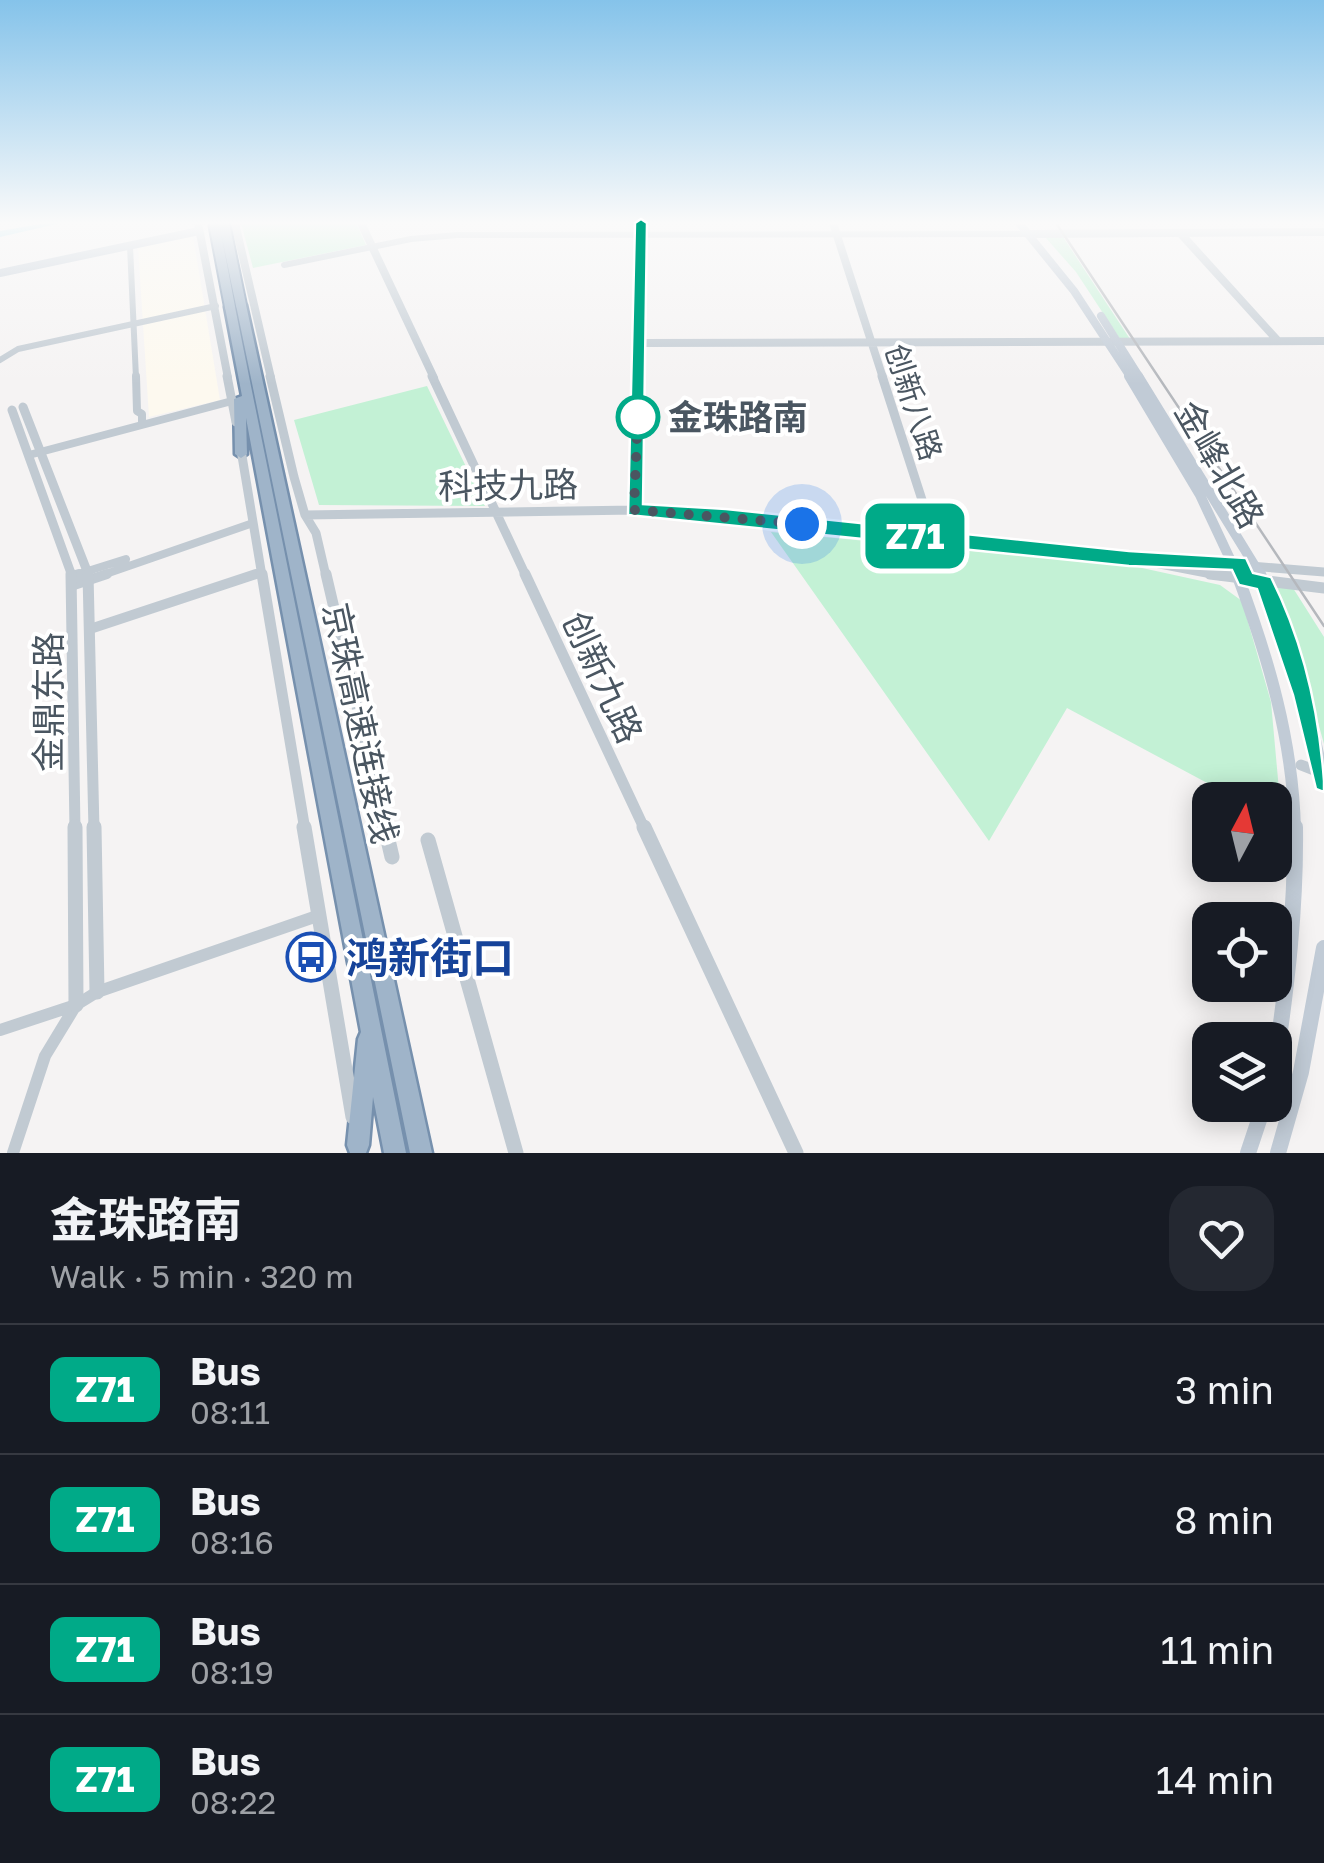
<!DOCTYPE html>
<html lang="en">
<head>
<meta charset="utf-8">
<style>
  body { margin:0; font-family:"Golos Text","Noto Sans SC",sans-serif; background:#242831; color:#f1f3f6; height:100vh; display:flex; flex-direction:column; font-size:38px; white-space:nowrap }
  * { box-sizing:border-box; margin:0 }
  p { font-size:32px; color:#9ea1a6 }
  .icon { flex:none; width:55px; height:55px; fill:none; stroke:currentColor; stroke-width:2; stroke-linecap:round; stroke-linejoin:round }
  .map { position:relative; height:1153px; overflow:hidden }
  .drawer { display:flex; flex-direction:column; background:#171b24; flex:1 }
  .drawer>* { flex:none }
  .badge { padding:0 20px; border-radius:15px; font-size:35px; line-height:65px }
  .needle { width:65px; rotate:7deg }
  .buttons { position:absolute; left:1192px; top:782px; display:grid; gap:20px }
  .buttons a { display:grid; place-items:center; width:100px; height:100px; border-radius:20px; background:#171b24; box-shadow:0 5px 25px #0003; font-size:50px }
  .you { position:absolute; width:50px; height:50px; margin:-25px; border:8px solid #fff; border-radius:50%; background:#1a73e8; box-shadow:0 0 0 15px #1a73e833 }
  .map>.badge { position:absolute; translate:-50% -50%; box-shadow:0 0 0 5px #fff }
  .round { display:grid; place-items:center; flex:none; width:105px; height:105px; border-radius:30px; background:#242831 }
  .overview { display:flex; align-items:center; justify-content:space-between; height:170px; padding:0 50px }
  h1 { font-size:48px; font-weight:700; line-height:75px }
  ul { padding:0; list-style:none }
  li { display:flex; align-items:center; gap:30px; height:130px; padding:0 50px; border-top:2px solid #363941 }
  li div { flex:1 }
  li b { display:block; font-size:38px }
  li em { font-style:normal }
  li .badge { min-width:110px; font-weight:700; text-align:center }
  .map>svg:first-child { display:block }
</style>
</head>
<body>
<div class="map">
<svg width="1324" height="1153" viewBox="0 0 1324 1153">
  <rect width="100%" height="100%" fill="#f5f3f3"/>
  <!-- commercial -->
  <path fill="#fdf9ef" d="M193,236L220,400L149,417L138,247Z"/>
  <!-- green -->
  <path fill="#c3f1d5" d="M241,223H356L366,245L253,268Z
    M1045,237H1063L1130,339H1120L1076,272Z
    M427,386L485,506L319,505L294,420Z
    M771,532L1133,566L1220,585L1242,601L1271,702L1282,823L1275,819V800H1239L1067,708L989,841Z
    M1269,586L1293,588L1324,637V744L1301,661Z"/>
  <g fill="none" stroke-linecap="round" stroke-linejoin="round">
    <!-- river -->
    <path fill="#90daee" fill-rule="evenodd" d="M46,223H61L0,237V231Z"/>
    <!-- trunk casing -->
    <g stroke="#7690ad" stroke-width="5">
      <path id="trunk" d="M241,302L246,305L432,1153H410L236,305Z
        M230,304L235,307L406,1153H384L373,1097L369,1145L366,1153H350L347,1145L358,1039L361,1032L246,418L247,454L241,458L235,454L234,399L242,396L225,307Z"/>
    </g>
    <!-- minor-far3 -->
    <path stroke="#c1cad2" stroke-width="6" d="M130,246L136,378
      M284,265L411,239L457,235L1030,234
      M0,360L18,349L216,306"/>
    <!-- minor-far2 -->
    <path stroke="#c1cad2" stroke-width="8" d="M136,376L137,411L142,414V424
      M29,455L232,401
      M72,576L126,559
      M100,576L253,523
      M249,576L261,572"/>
    <!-- minor-far1 -->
    <path stroke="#c1cad2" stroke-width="10" d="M72,576L79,574
      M74,585L107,574
      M90,629L256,574"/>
    <!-- minor -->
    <path stroke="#c1cad2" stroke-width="12" d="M76,1005L97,992L320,915
      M0,1030L76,1005L45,1056L13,1153"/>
    <!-- tertiary-far3 -->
    <path stroke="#c1cad2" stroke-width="8" d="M198,223L228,378
      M235,223L271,378
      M361,223L434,378
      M833,223L883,378
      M1030,234L1324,232
      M1181,234L1278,341
      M641,343L1324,341
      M637,378L641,223"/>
    <!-- tertiary-far2 -->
    <path stroke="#c1cad2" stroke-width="9" d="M227,376L236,422
      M270,376L294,477L305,515L316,533L326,576
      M432,376L526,576
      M882,376L934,537
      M23,407L89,576
      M12,410L72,576
      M240,444L262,576
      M634,510L637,376
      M305,515L634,510L726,515L1129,558L1222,576
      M1151,558L1324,572"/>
    <!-- tertiary-far1 -->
    <path stroke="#c1cad2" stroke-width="11" d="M71,574L75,830
      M88,574L94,830
      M262,574L305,830
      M326,574L386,830
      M525,574L645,830
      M1210,574L1324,588
      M1301,765L1324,774"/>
    <!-- tertiary -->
    <path stroke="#c1cad2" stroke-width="15" d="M75,827L76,1005
      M94,827L97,992
      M304,827L353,1117
      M385,827L392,857
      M644,827L796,1153
      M428,840L516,1153"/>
    <!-- secondary-far3 -->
    <path stroke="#c1cbd6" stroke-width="8" d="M1019,223L1074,291L1131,378
      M0,273L199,231
      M1101,316L1140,378"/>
    <!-- secondary-far2 -->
    <path stroke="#c1cbd6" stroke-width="10" d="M1129,376L1200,495L1238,576
      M1138,376L1261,576"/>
    <!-- secondary-far1 -->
    <path stroke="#c1cbd6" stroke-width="12" d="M1237,574C1268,657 1293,740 1295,830
      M1260,574L1305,695L1324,781"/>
    <!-- secondary -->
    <path stroke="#c1cbd6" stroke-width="16" d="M1275,1065C1287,985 1296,908 1295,827
      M1248,1153L1264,1105
      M1278,1153L1301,1072L1324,948"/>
    <!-- trunk -->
    <use href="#trunk" fill="#9fb4c9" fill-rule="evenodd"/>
    <!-- rail -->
    <path stroke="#b5b8bd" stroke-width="2.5" d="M1056,223L1324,626"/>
    <!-- trunk-bridge casing -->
    <g stroke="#7690ad" stroke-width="14" stroke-linecap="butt">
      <path id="trunk-bridge" d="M214,223L230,307
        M224,223L241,305"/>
    </g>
    <!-- trunk-bridge -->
    <use href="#trunk-bridge" stroke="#9fb4c9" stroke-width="10"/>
  </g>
  <!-- sky -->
  <linearGradient id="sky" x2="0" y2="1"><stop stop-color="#85c3ea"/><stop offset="0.58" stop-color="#fafafa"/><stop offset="1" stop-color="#fafafa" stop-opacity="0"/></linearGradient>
  <rect width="1324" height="384" fill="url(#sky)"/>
  <!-- line -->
  <path fill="#0a8" stroke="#fff" stroke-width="2.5" d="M641,219L647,223L643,504L726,509L1129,551L1246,558L1253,573L1271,577C1303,641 1319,711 1324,781V792L1316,789L1293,695L1257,589L1239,585L1232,570L1129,566L628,515L635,223Z"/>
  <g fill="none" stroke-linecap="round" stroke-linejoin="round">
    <!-- walk -->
    <path stroke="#4a5661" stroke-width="10" stroke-dasharray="0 18" d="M638,417V410L634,510L802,524"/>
  </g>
  <!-- icons -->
  <defs>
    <g id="bus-ring" transform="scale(2.5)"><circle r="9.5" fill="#fff" stroke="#1a4fb4" stroke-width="1.5"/><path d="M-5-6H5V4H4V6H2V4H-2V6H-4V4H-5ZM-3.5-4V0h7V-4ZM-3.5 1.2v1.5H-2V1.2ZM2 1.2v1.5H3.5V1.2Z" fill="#1a4fb4"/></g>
  </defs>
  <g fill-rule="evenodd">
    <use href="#bus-ring" x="311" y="957"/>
  </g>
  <!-- markers -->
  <circle fill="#fff" stroke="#0a8" stroke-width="5" cx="638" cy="417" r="20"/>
  <g text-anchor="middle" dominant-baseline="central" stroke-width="8" stroke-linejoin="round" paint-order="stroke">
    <!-- far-street labels -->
    <g font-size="30" fill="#4a5661" stroke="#fff">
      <text transform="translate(914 402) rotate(72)">创新八路</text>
    </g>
    <!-- stop labels -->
    <g font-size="35" font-weight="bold" fill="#4a5661" stroke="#fff" text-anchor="start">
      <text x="668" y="417">金珠路南</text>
    </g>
    <!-- street labels -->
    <g font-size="35" fill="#4a5661" stroke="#fff">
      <text transform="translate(1220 464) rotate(60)">金峰北路</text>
      <text transform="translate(508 485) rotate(-1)">科技九路</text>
      <text transform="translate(603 677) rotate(65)">创新九路</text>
      <text transform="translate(48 702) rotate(-90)">金鼎东路</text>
      <text transform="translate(361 723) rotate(78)">京珠高速连接线</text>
    </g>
    <!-- near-transit labels -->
    <g font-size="42" font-weight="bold" fill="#164399" stroke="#fff" text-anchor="start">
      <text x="346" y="957">鸿新街口</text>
    </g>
  </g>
</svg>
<div class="buttons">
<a><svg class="needle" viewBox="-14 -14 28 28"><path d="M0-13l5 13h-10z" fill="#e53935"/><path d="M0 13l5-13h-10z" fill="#9ea1a6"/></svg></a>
<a><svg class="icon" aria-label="locate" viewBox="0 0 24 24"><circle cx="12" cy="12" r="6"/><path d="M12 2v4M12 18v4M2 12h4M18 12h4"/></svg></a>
<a><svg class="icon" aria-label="layers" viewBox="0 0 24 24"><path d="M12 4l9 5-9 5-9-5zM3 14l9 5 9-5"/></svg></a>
</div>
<div class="you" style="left:802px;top:524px"></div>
<b class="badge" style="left:915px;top:536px;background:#0a8;color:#fff">Z71</b>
</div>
<section class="drawer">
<div class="overview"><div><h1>金珠路南</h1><p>Walk · 5 min · 320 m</p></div><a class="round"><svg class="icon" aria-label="heart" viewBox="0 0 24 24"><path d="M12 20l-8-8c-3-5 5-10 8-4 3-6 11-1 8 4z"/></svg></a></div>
<ul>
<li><span class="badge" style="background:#0a8;color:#fff">Z71</span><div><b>Bus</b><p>08:11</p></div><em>3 min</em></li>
<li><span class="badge" style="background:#0a8;color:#fff">Z71</span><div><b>Bus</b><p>08:16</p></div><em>8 min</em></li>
<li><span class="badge" style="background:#0a8;color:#fff">Z71</span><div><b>Bus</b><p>08:19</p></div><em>11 min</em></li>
<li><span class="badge" style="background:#0a8;color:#fff">Z71</span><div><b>Bus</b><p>08:22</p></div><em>14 min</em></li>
</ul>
</section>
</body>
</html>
